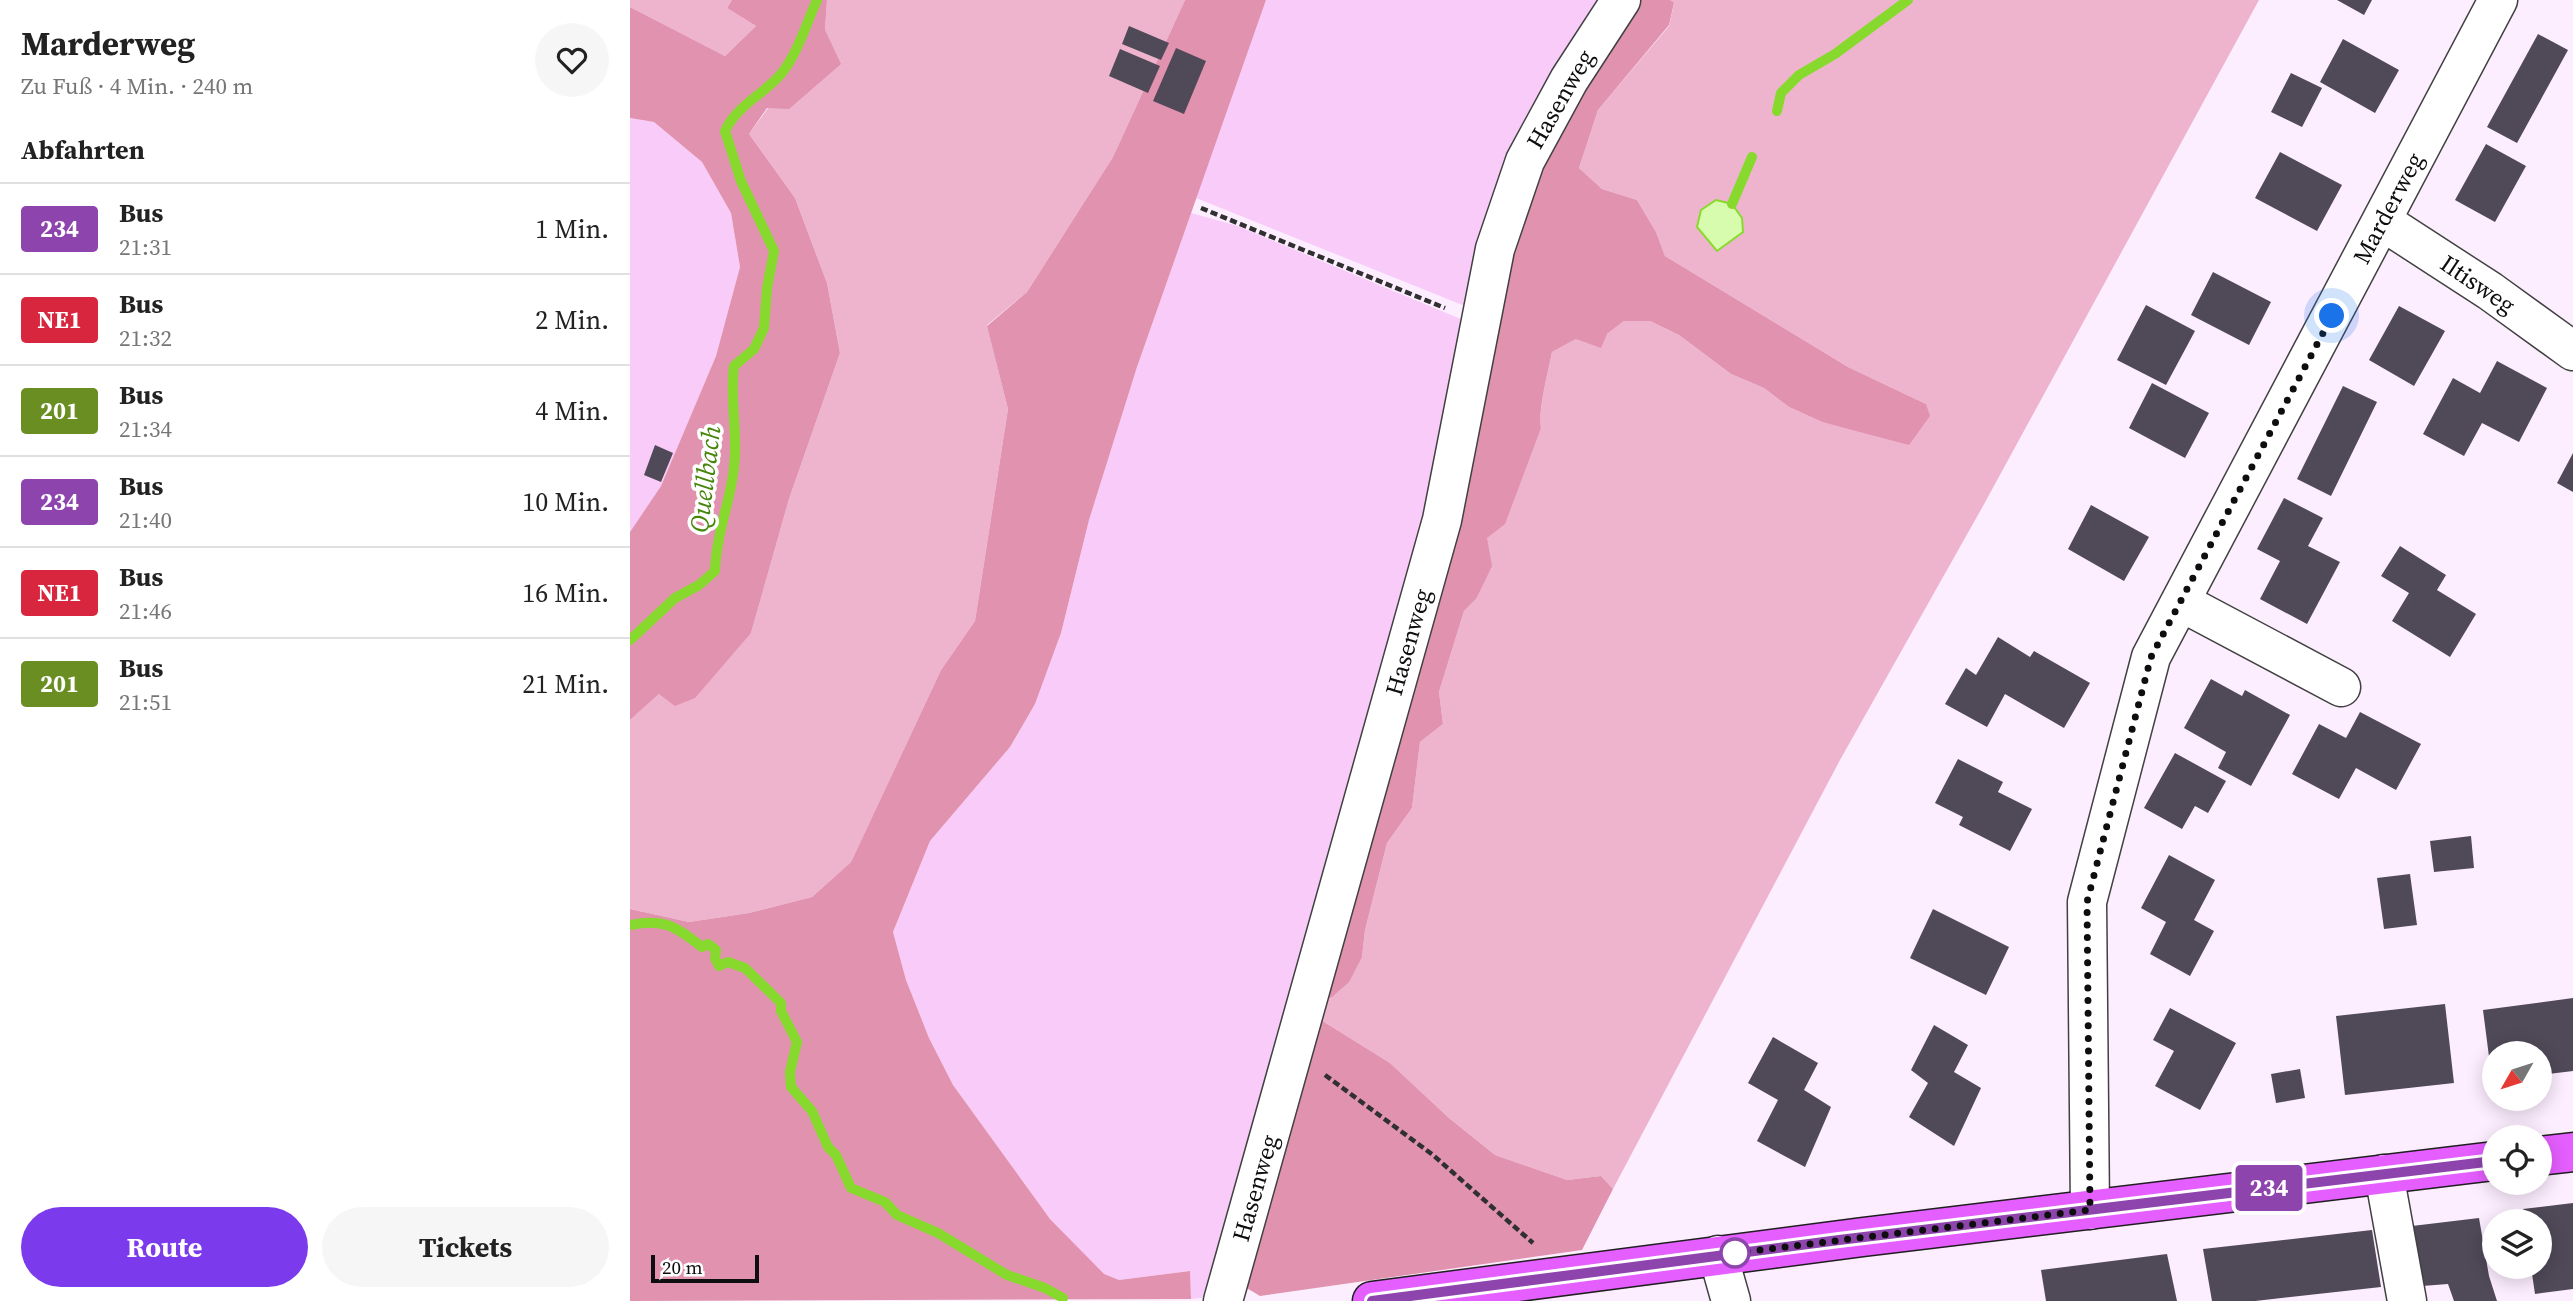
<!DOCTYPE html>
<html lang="de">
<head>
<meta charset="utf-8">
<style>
  body { margin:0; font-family:"Source Serif 4",serif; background:#f6f6f6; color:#222; height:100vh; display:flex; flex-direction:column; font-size:26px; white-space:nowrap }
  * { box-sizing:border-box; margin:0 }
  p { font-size:23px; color:#767676 }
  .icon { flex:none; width:38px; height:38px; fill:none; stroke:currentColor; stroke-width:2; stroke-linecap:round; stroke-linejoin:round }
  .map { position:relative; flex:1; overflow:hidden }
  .sheet { display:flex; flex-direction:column; background:#fff; width:630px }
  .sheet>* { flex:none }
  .badge { padding:0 14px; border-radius:5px; font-size:24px; line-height:46px }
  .needle { width:46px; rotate:231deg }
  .buttons { position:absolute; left:1852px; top:1041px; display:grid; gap:14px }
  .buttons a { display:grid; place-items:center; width:70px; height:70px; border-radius:50%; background:#fff; box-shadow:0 4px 18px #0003; font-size:35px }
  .scale { position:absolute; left:21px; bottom:18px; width:108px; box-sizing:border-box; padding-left:7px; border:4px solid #0e0e0e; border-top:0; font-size:19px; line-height:24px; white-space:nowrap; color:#0e0e0e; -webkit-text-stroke:5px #fff; paint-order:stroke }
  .you { position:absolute; width:35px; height:35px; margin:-18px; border:5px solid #fff; border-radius:50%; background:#1a73e8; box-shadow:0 0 0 10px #1a73e833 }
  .map>.badge { position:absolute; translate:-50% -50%; box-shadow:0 0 0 4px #fff }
  h2 { padding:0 21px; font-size:26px; line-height:63px }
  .round { display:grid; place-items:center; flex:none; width:74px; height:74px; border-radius:37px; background:#f6f6f6 }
  .overview { display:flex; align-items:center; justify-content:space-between; height:119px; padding:0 21px }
  h1 { font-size:33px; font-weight:700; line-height:52px }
  .primary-button { display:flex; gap:14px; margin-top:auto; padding:14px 21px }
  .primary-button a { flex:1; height:80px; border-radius:42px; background:#7c3aed; color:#fff; font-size:28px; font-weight:700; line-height:80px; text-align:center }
  .primary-button a+a { background:#f6f6f6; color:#222 }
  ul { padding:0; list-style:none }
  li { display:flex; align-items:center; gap:21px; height:91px; padding:0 21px; border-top:2px solid #e0e0e0 }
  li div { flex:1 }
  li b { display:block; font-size:26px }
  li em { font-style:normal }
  li .badge { min-width:77px; font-weight:700; text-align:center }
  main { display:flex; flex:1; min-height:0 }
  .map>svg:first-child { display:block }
</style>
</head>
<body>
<main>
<section class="sheet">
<div class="overview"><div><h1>Marderweg</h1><p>Zu Fuß · 4 Min. · 240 m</p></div><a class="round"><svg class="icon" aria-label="heart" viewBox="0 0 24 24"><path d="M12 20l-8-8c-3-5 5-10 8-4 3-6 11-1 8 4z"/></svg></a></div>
<h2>Abfahrten</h2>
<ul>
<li><span class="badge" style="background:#8e44ad;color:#fff">234</span><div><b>Bus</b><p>21:31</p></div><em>1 Min.</em></li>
<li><span class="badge" style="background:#d7263d;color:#fff">NE1</span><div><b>Bus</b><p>21:32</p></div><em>2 Min.</em></li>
<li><span class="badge" style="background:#6b8e23;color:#fff">201</span><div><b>Bus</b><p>21:34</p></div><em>4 Min.</em></li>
<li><span class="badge" style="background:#8e44ad;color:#fff">234</span><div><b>Bus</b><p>21:40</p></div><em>10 Min.</em></li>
<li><span class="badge" style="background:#d7263d;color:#fff">NE1</span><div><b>Bus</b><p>21:46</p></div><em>16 Min.</em></li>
<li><span class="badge" style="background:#6b8e23;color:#fff">201</span><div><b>Bus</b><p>21:51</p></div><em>21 Min.</em></li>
</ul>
<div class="primary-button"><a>Route</a><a>Tickets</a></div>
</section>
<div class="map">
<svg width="1943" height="1301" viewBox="0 0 1943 1301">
  <rect width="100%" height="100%" fill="#fdeeff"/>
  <!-- farmland -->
  <path fill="#f8cbf8" d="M636,0H980L840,308L566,198Z
    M0,118L24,122L72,162L101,213L110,267L86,356L31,486L0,532Z
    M561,213L605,225L838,322L826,409L581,1290L571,1298L561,1299L560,1271L489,1280L473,1274L420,1219L323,1085L299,1038L276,980L263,932L300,841L380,747L405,704L431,633L459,520L507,367Z"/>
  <!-- green -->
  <path fill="#eeb4cd" d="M0,0H102L97,8L126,26L95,56L0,7Z
    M197,0H555L483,157L397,292L357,325L378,409L345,621L311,670L221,862L182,897L119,913L59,922L0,909V720L29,694L121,633L159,499L210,353L197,283L165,198L119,134L195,30Z
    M1040,0H1629L1353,506L1210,760L983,1189L971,1176L937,1180L865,1155L819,1118L760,1063L678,1012L732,957L735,930L757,843L782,808L790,742L813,724L809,692L834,611L846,599L857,538L911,428C908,409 918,373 922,352L946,339L977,334L994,321H1020L1049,335L1101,374L1134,388L1159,407L1192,422L1244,434L1296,404L1218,367L1035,256L1026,232L1007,200L972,189L949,168L968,110L1039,26L1044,4Z"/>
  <!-- forest -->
  <path fill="#e092ae" d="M102,0H197L195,30L211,64L159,109L137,108L119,134L165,198L197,283L210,353L159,499L121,633L65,698L45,706L29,694L0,720V532L31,486L86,356L110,267L101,213L72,162L24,122L0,118V7L95,56L126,26L97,8Z
    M555,0H636L507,367L459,520L431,633L405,704L380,747L300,841L263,932L276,980L299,1038L323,1085L420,1219L474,1274L489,1280L560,1271L561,1299L0,1301V909L59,922L119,913L182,897L221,862L311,670L345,621L378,409L357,326L397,292L483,157Z
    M1009,0H1040L1044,3L1039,25L968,110L949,168L972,189L1007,200L1026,232L1035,256L1218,367L1296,404L1300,416L1279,445L1192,422L1159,407L1134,388L1101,374L1049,335L1020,321H994L977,334L971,348L946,339L922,352C918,373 908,409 911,428L875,524L857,538L862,566L846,599L834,611L809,692L813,724L790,742L782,808L757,843L735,930L732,957L719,982L702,997L694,999L901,175Z
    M678,1012L760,1063L819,1118L865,1155L937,1180L971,1176L983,1189L952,1250L630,1296L615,1287Z"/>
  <!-- water -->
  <path fill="#d8fcae" stroke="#87da2d" stroke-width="2" d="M1086,200L1102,204L1112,218L1113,232L1087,251L1067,227L1071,210Z"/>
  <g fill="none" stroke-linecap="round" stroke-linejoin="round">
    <!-- stream -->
    <path stroke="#87da2d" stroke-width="10" d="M1147,111L1151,93L1169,75L1205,54L1278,0
      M1102,204L1122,157
      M0,640L45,598L69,585L85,571C86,531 104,494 105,453C106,423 100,395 104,366L124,349L134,328L137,288L144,251L111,181L95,131C107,105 133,95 151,74C168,53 176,24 187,0
      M0,925C34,918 45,926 72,947L78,944L86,950L85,958L89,966L98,962L115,968L151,1003V1011L167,1042L160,1072L161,1087L182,1111L198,1147L206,1155L221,1188L255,1202L267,1215L308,1233L377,1275L415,1288L433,1298"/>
  </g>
  <!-- building -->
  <path fill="#504958" d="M1707,0H1742L1734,15Z
    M499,26L539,43L531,60L492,44Z
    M1908,34L1938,50L1887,143L1857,127Z
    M1713,39L1769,70L1745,113L1690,82Z
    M546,48L576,61L554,114L523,101Z
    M490,49L530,66L518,93L479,76Z
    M1661,73L1692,88L1672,127L1641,112Z
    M1856,144L1896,166L1865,222L1825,200Z
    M1650,152L1712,185L1687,231L1625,198Z
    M1583,272L1641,302L1619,345L1561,315Z
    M1516,305L1565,331L1536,385L1487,360Z
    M1769,306L1815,331L1784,386L1739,360Z
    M1867,361L1917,388L1889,442L1852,423L1834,456L1793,434L1823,378L1850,393Z
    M1522,383L1579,413L1555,458L1499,428Z
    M1713,386L1747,402L1701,496L1667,479Z
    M25,445L43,453L31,482L14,475Z
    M1943,453V492L1927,483Z
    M1654,498L1693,518L1678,546L1710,562L1677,624L1630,599L1650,561L1627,549Z
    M1461,505L1519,537L1494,581L1438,549Z
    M1770,546L1816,575L1807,590L1846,614L1820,657L1762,621L1779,593L1751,576Z
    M1368,637L1400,657L1404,651L1460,683L1434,728L1375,694L1357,727L1315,704L1336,668L1346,675Z
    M1581,679L1612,696L1615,690L1660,715L1621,786L1588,768L1596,752L1554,728Z
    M1730,712L1791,744L1766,790L1726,768L1709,799L1662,774L1689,724L1716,738Z
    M1545,753L1596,781L1578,813L1565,806L1552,829L1514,808Z
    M1328,759L1373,782L1368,792L1402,809L1380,851L1329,825L1333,817L1305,803Z
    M1841,836L1844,868L1804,872L1800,841Z
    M1539,855L1585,880L1564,920L1584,931L1560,976L1520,954L1536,922L1511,908Z
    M1780,874L1787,925L1754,929L1747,878Z
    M1303,909L1379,947L1356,995L1280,958Z
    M1943,998V1071L1909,1075V1054H1864L1862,1080L1853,1010Z
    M1815,1004L1824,1083L1715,1095L1706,1016Z
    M1540,1008L1606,1043L1570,1110L1525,1086L1544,1051L1523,1040Z
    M1304,1025L1338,1045L1324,1072L1351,1088L1324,1146L1279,1117L1298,1083L1281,1070Z
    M1143,1037L1188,1063L1174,1090L1201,1107L1175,1167L1127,1141L1148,1100L1118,1083Z
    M1670,1069L1675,1098L1646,1103L1641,1074Z
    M1943,1203V1289L1905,1294L1901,1267H1909V1222H1895L1893,1209Z
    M1849,1218L1859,1276L1867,1301H1824L1818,1284L1792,1286L1782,1226Z
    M1742,1230L1751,1287L1625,1301H1582L1573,1249Z
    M1537,1254L1547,1301H1416L1411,1270Z"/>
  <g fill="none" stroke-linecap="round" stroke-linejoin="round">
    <!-- minor casing -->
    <g stroke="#414141" stroke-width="41">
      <path id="minor" d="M1752,221L1860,291L1943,351
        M1551,602L1711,687
        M1754,1174L1777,1301
        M1460,1210L1457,902L1521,657L1868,0
        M1088,1255L1101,1301
        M593,1301L812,520L865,249L895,161L939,80L991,0"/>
    </g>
    <!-- major casing -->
    <g stroke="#1f1f1f" stroke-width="41">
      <path id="major" d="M1909,1156L1943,1152
        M742,1301L1233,1237L1864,1161"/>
    </g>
    <!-- path -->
    <path stroke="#303030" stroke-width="4.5" stroke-dasharray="7 3.5" stroke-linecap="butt" d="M571,208L815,308
      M695,1075L803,1155L903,1243"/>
    <!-- minor -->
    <use href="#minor" stroke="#fff" stroke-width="38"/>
    <!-- major -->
    <use href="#major" stroke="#e55eff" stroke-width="38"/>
  </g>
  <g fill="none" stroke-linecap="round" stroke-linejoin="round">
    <!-- line casing -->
    <g stroke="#fff" stroke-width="16">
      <path id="line" d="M742,1301L1209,1240L1864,1161"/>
    </g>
    <!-- line -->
    <use href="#line" stroke="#8e44ad" stroke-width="10"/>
    <!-- walk -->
    <path stroke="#0e0e0e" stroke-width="7" stroke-dasharray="0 12.6" d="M1105,1253L1460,1210L1457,902L1521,657L1702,316"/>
  </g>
  <!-- markers -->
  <circle fill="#fff" stroke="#8e44ad" stroke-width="3.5" cx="1105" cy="1253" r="14"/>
  <g text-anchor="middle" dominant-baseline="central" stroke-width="7" stroke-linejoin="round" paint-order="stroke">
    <!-- street labels -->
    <g font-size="24" fill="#0e0e0e" stroke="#fff">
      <text transform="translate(930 99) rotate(-60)">Hasenweg</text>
      <text transform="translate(1758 208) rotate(-62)">Marderweg</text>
      <text transform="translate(1848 284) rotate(34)">Iltisweg</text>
      <text transform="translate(778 642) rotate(-74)">Hasenweg</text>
      <text transform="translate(625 1188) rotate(-74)">Hasenweg</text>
    </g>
    <!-- water labels -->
    <g font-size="26" font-style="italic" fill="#46850c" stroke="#fff">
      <text transform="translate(75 479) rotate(-83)">Quellbach</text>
    </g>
  </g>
</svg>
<div class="buttons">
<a><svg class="needle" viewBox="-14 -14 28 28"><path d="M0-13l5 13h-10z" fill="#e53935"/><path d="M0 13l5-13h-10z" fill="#767676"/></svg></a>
<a><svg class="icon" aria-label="locate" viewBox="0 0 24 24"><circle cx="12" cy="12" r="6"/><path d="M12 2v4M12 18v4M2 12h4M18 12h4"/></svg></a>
<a><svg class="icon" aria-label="layers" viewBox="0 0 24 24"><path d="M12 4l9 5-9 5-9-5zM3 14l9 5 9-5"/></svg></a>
</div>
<div class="scale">20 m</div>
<div class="you" style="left:1702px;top:316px"></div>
<b class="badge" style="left:1639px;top:1188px;background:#8e44ad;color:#fff">234</b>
</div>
</main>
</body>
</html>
